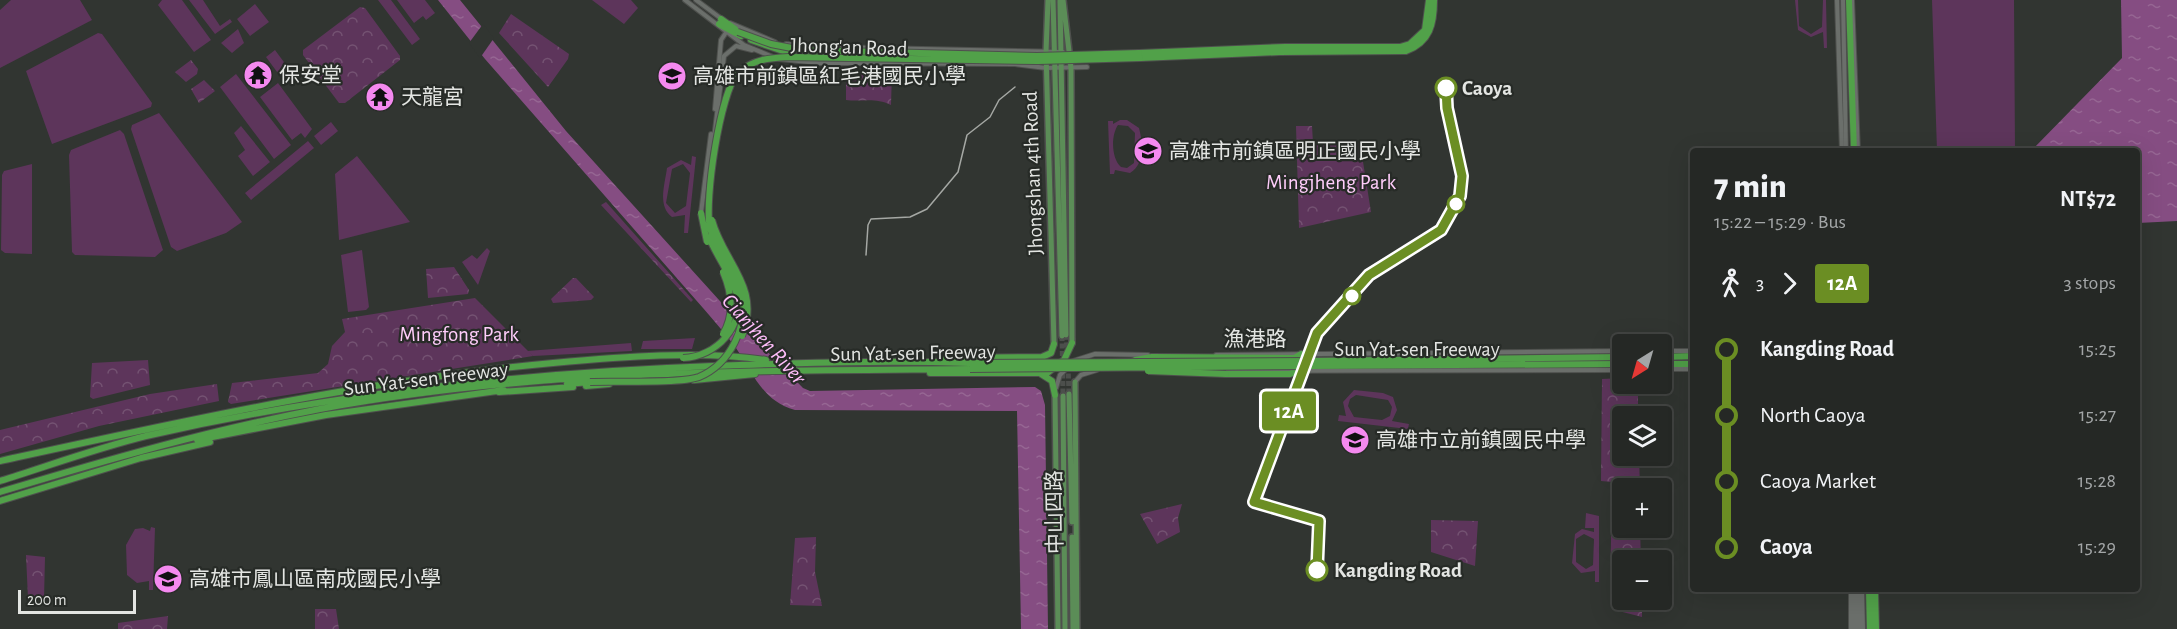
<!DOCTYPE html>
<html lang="en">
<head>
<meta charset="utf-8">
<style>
  body { margin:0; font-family:"Alegreya Sans","Noto Sans TC",sans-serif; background:#313432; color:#f1f3f6; height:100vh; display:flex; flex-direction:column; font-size:22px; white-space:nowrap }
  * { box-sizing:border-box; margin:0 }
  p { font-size:20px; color:#a3a6a7 }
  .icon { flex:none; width:33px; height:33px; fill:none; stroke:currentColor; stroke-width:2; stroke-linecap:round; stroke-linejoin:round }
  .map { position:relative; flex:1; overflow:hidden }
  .details { position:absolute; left:1690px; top:148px; width:450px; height:444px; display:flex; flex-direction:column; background:#252825; border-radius:6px; box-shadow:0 6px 24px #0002,0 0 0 2px #424442 }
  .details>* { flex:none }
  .badge { padding:0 12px; border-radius:4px; font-size:21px; line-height:39px }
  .needle { width:39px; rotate:217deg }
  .controls { position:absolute; left:1612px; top:334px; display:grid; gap:12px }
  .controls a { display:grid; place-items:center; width:60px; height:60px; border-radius:6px; background:#252825; box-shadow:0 6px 24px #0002,0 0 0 2px #424442; font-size:30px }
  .scale { position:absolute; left:18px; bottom:15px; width:118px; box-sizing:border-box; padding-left:6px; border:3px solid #e3e5e2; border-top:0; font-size:16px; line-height:21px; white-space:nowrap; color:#e3e5e2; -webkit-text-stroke:4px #272b27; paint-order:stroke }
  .map>.badge { position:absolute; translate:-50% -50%; box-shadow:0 0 0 3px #fff }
  .legs { display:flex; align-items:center; gap:9px; height:66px; padding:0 24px; font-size:20px }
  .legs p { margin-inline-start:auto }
  .summary { display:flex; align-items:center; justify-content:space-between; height:102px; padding:0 24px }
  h1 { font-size:33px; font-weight:800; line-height:45px }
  ul { padding:0 24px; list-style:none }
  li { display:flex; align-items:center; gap:21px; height:66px; font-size:22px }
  li i { display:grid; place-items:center; width:9px; height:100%; margin:0 8px; background:currentColor }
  li i::after { content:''; width:15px; height:15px; margin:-8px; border:4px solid; border-radius:50%; background:#252825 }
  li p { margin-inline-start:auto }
  li:first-child i { background:linear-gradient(#0000 50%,currentColor 0) }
  li:last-child i { background:linear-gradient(currentColor 50%,#0000 0) }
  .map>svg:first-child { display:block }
</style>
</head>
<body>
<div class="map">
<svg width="2177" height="629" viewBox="0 0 2177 629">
  <defs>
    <pattern id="forest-crowns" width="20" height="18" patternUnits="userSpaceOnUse" patternTransform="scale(1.5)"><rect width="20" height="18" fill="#5d355b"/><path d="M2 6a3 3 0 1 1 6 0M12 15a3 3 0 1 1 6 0" fill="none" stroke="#745272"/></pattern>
    <pattern id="water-ripples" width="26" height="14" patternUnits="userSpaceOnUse" patternTransform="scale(1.5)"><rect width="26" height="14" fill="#854d82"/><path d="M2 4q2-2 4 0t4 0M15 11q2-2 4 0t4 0" fill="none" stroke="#966693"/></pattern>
  </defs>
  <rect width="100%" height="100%" fill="#313531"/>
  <!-- green -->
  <path fill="#5d355b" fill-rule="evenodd" d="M11,0H80L92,20L0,68V10Z
    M162,0H182L211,40L194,52L158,5Z
    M189,0H203L220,26L230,19L232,22L215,34Z
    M378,0H391L420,39L412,45Z
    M397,0H425L435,13L426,20L423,16L414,23Z
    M592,0H631L638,8L624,24Z
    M1795,0H1798L1799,26L1811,34L1822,27L1823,0H1826L1827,48H1824L1823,32L1811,37L1798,30Z
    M1932,0H2014L2015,151H1937Z
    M255,4L269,22L250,36L237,19Z
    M238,29L244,43L232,53L221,43Z
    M98,33L102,34L152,103L151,107L52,144L26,71Z
    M275,50L292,73L283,80L266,57Z
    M236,74L291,145L274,159L220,87Z
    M278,83L312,129L305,138L301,133L292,140L260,97Z
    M159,113L242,222L226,233L177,251L171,247L131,129L132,125Z
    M1120,120H1127L1139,128C1143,143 1145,164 1130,173L1115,170L1114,174H1110L1108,121H1113V124ZM1118,125L1128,126L1135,133L1134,163L1127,168L1121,167C1111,158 1111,135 1118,125Z
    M331,122L338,131L321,145L314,136Z
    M241,126L270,162L253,176L238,156L245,150L234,133Z
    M120,130L124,134L163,250L155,257L75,255L72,252L69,155L71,150Z
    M308,141L314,148L251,200L245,193Z
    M357,156L410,222L339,240L335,174Z
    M692,156L696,157L688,233H684L685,215L672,217C657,206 665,184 667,168L681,160L691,165ZM683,164L690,173L686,206L675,213L666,203L672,169Z
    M32,164V254L5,253L1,250L2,175L4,171Z
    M487,248L490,251L478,285L462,262L472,255L477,259Z
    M362,250L369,307L366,310L348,312L341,255Z
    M695,338L692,349H641L643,341Z
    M631,343L632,351L533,356L527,351Z
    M1354,390L1383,393L1393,397L1397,410L1392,421L1409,424L1408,429L1338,421L1339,415L1346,416L1343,402ZM1356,395L1388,400L1392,407L1390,416L1382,420L1354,417L1348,406L1350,399Z
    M1586,513L1599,516V582H1595V571L1581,573L1572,563L1575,534L1582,529L1594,532V528H1585ZM1584,534L1594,539L1593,565L1586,569L1576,562V539Z
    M151,527L155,528L153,590H149V581L137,583L127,575L126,545L135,529L143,528L150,531Z"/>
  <!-- forest -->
  <path fill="url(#forest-crowns)" d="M360,7L365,8L400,56V60L345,103H339L303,55V50Z
    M511,14L569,54L568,59L548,87L499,33Z
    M191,60L198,69L197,74L186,82L175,72Z
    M892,71L891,105C875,97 863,102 846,100V73Z
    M204,80L215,91L199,103L191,89Z
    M1296,126H1312L1313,143H1360L1371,212L1299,228Z
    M606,202L693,300L691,302L601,205Z
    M454,267L469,290L468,294L428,298L426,269Z
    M573,278H576L594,297L591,300L553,303L551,299Z
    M475,298L533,356L231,404L228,402L232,383L318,373L328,364L332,346L345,332L342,319Z
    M148,360L150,385L93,399L90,397L92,363Z
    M1623,378V384H1638V417H1623V456H1639L1640,489H1623V528H1640L1641,561H1623V600H1642V617L1615,610L1610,600L1612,482L1601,481L1602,379Z
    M217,384L219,401L99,426L0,454V430L150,394Z
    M1182,504L1178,518L1180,532L1157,544L1140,514Z
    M1431,520L1478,521L1475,566L1431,552Z
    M816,537L815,572L822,606L790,605L795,538Z
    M26,555L45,557L44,598H28Z
    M315,609H336L339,629H315Z
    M168,616L167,629H118V623Z"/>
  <!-- water -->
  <path fill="url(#water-ripples)" d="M438,0H460L566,131L748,332L803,388L810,391L1035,387L1041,391L1045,405L1048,629H1021L1017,411L795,410C762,401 754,374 736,348C726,334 714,321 703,308L485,59Z
    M2121,0H2177V221L2138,223V152L2031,151L2122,58Z"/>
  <!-- pier -->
  <path fill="#313531" d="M483,24L494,38L480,58L469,43Z"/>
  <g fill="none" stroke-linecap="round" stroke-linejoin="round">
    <!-- major-tunnel -->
    <path stroke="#4c4f4c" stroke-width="5" stroke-dasharray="5 2.5" stroke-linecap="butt" d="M1066,335L1067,354
      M1062,336L1063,396
      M1068,366L1069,394"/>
    <!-- minor casing -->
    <g stroke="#4e504d" stroke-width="6">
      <path id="minor" d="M685,0L744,45L773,57
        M696,0L723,20
        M1837,0L1842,152
        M1843,0L1846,152
        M1852,0L1858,152
        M730,23L775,42
        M786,44L826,47L1063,52
        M780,59L818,63L1015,64L1046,68L1087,67
        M715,109L721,40L727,31
        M713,147L724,56L736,46L752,50
        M701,213L711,134
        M1662,351H1694
        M1216,355L1623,351
        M1073,361L1095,354L1148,355
        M1662,369H1694
        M1218,371L1623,370
        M1075,382L1081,375L1097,370
        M1056,388L1060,375L1066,369
        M1851,590V629
        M1854,590L1855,629
        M1858,590L1859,629
        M1862,590L1863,629"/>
    </g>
    <!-- major casing -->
    <g stroke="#4e504d" stroke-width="8">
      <path id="major" d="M1048,0L1046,52L1054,344
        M1053,0L1062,336
        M1063,0L1071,68L1072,343
        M1060,1L1066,335
        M1075,382L1077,629
        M1069,394L1072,522
        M1055,395L1058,629
        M1063,396L1065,629
        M1072,537L1073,629"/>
    </g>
    <!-- highway casing -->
    <g stroke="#4e504d" stroke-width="8">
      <path id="highway" d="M1849,0L1854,152
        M721,19L735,29
        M719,24L741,36
        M751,40L798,56
        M1139,53L1285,47H1400L1410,44L1425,30L1429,0
        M1140,58L1280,52L1406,51C1430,42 1434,24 1434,0
        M1662,357L1694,356
        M945,358L1042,357L1051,353L1054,344
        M1135,360L1152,357L1294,358L1301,354
        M1312,361L1623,357
        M1662,364H1694
        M1310,366L1623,364
        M930,373H1047L1064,360L1072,343
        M1041,374L1052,381L1055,395
        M1226,374H1290L1298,370
        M694,380L755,374
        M567,384L590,382
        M586,386L609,384
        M499,392L573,387
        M197,440L326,415L504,390
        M0,461C183,421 367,380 553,363C618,357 702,350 766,360
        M0,481C48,466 97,448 146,436C334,393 521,373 713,366C798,363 883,360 969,363
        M0,492C106,460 211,430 320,409C534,369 753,371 970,369
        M0,501L141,458L210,442
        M1869,590L1870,629
        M1875,590L1876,629"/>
    </g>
    <!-- minor -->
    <use href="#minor" stroke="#6b6f6b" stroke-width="4"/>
    <!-- major -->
    <use href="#major" stroke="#5b8d57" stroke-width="5"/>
    <!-- highway -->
    <use href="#highway" stroke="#51a149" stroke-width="6"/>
    <!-- tram -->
    <path stroke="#a5a8a4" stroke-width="1.5" d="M866,255L868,225L871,219L910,217L927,209L958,172L967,135L990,117L999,100L1015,87"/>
    <!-- highway-bridge casing -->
    <g stroke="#4e504d" stroke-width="8" stroke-linecap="butt">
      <path id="highway-bridge" d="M738,32L771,44L802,50L1037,56L1139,53
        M701,213L707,242
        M712,220C723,262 762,287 742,336
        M723,272C732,293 735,314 723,334
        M683,358C716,357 746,326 736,292C730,272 716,256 709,237
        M969,363L1312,361
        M970,369L1310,366
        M1148,371L1226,374
        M590,382C613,381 681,384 699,377C730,364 749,326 741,294C736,270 715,252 710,228C704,202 720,92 738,73C753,59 770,58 789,57L1038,61L1140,58"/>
    </g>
    <!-- highway-bridge -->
    <use href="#highway-bridge" stroke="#51a149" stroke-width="6"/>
  </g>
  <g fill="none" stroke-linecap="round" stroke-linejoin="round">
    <!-- line-1 casing -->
    <g stroke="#fff" stroke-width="14">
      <path id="line-1" d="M1317,570L1319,521L1254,502L1317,333L1369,275L1441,230L1460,196L1462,176L1447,108L1446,88"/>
    </g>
    <!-- line-1 -->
    <use href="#line-1" stroke="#6b8e23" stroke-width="9"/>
  </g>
  <!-- icons -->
  <defs>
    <g id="temple-disc" transform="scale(1.5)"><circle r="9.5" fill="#f489ef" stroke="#272b27"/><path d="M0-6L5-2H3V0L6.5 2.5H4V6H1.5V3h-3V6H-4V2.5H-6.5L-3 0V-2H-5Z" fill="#111"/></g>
    <g id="school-disc" transform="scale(1.5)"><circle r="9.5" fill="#f489ef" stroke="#272b27"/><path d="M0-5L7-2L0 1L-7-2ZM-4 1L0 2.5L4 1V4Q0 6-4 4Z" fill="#111"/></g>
  </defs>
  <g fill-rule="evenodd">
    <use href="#temple-disc" x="258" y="75"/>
    <use href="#school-disc" x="672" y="76"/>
    <use href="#temple-disc" x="380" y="97"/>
    <use href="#school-disc" x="1148" y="151"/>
    <use href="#school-disc" x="1355" y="440"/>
    <use href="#school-disc" x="168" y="579"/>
  </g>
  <!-- markers -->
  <g fill="#fff" stroke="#6b8e23" stroke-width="3">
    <circle cx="1446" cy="88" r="10"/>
    <circle cx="1456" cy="204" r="8"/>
    <circle cx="1352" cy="296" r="8"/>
    <circle cx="1317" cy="570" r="10"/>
  </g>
  <g text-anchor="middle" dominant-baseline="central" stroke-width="4.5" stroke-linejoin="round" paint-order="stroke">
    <!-- street labels -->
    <g font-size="21" fill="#e3e5e2" stroke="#272b27">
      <text transform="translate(849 47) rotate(2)">Jhong'an Road</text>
      <text transform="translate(1033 173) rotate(-92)">Jhongshan 4th Road</text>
      <text x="1255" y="339">漁港路</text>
      <text x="1417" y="349">Sun Yat-sen Freeway</text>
      <text transform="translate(913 353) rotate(-1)">Sun Yat-sen Freeway</text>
      <text transform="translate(426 379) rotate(-7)">Sun Yat-sen Freeway</text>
      <text transform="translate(1055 512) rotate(-91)">中山四路</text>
    </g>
    <!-- poi labels -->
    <g font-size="21" fill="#e3e5e2" stroke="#272b27" text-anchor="start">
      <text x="279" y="75">保安堂</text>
      <text x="693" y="76">高雄市前鎮區紅毛港國民小學</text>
      <text x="401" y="97">天龍宮</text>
      <text x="1169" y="151">高雄市前鎮區明正國民小學</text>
      <text x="1376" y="440">高雄市立前鎮國民中學</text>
      <text x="189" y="579">高雄市鳳山區南成國民小學</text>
    </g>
    <!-- stop labels -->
    <g font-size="21" font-weight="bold" fill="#e3e5e2" stroke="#272b27" text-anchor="start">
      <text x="1462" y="88">Caoya</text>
      <text x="1334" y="570">Kangding Road</text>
    </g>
    <!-- park labels -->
    <g font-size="21" fill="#ffcdfb" stroke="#272b27">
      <text x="1331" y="182">Mingjheng Park</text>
      <text x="459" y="334">Mingfong Park</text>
    </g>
    <!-- water labels -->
    <g font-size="22" font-style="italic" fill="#febdfa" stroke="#272b27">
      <text transform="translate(764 339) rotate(48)">Cianjhen River</text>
    </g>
  </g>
</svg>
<div class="controls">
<a><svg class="needle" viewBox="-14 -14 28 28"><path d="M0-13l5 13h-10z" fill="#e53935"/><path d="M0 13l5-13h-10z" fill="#a3a6a7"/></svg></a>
<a><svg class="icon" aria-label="layers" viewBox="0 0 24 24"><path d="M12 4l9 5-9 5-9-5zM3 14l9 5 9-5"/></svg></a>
<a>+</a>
<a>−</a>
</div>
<div class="scale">200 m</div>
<b class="badge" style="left:1289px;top:411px;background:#6b8e23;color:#fff">12A</b>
<section class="details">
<div class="summary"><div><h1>7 min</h1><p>15:22 – 15:29 · Bus</p></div><b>NT$72</b></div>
<div class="legs"><svg class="icon" aria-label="walk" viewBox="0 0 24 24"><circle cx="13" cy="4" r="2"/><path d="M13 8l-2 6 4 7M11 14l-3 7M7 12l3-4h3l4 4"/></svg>3<svg class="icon" aria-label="forward" viewBox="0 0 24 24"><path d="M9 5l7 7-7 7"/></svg><b class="badge" style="background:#6b8e23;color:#fff">12A</b><p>3 stops</p></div>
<ul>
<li><i style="color:#6b8e23"></i><b>Kangding Road</b><p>15:25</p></li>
<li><i style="color:#6b8e23"></i><span>North Caoya</span><p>15:27</p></li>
<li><i style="color:#6b8e23"></i><span>Caoya Market</span><p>15:28</p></li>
<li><i style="color:#6b8e23"></i><b>Caoya</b><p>15:29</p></li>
</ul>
</section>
</div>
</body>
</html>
